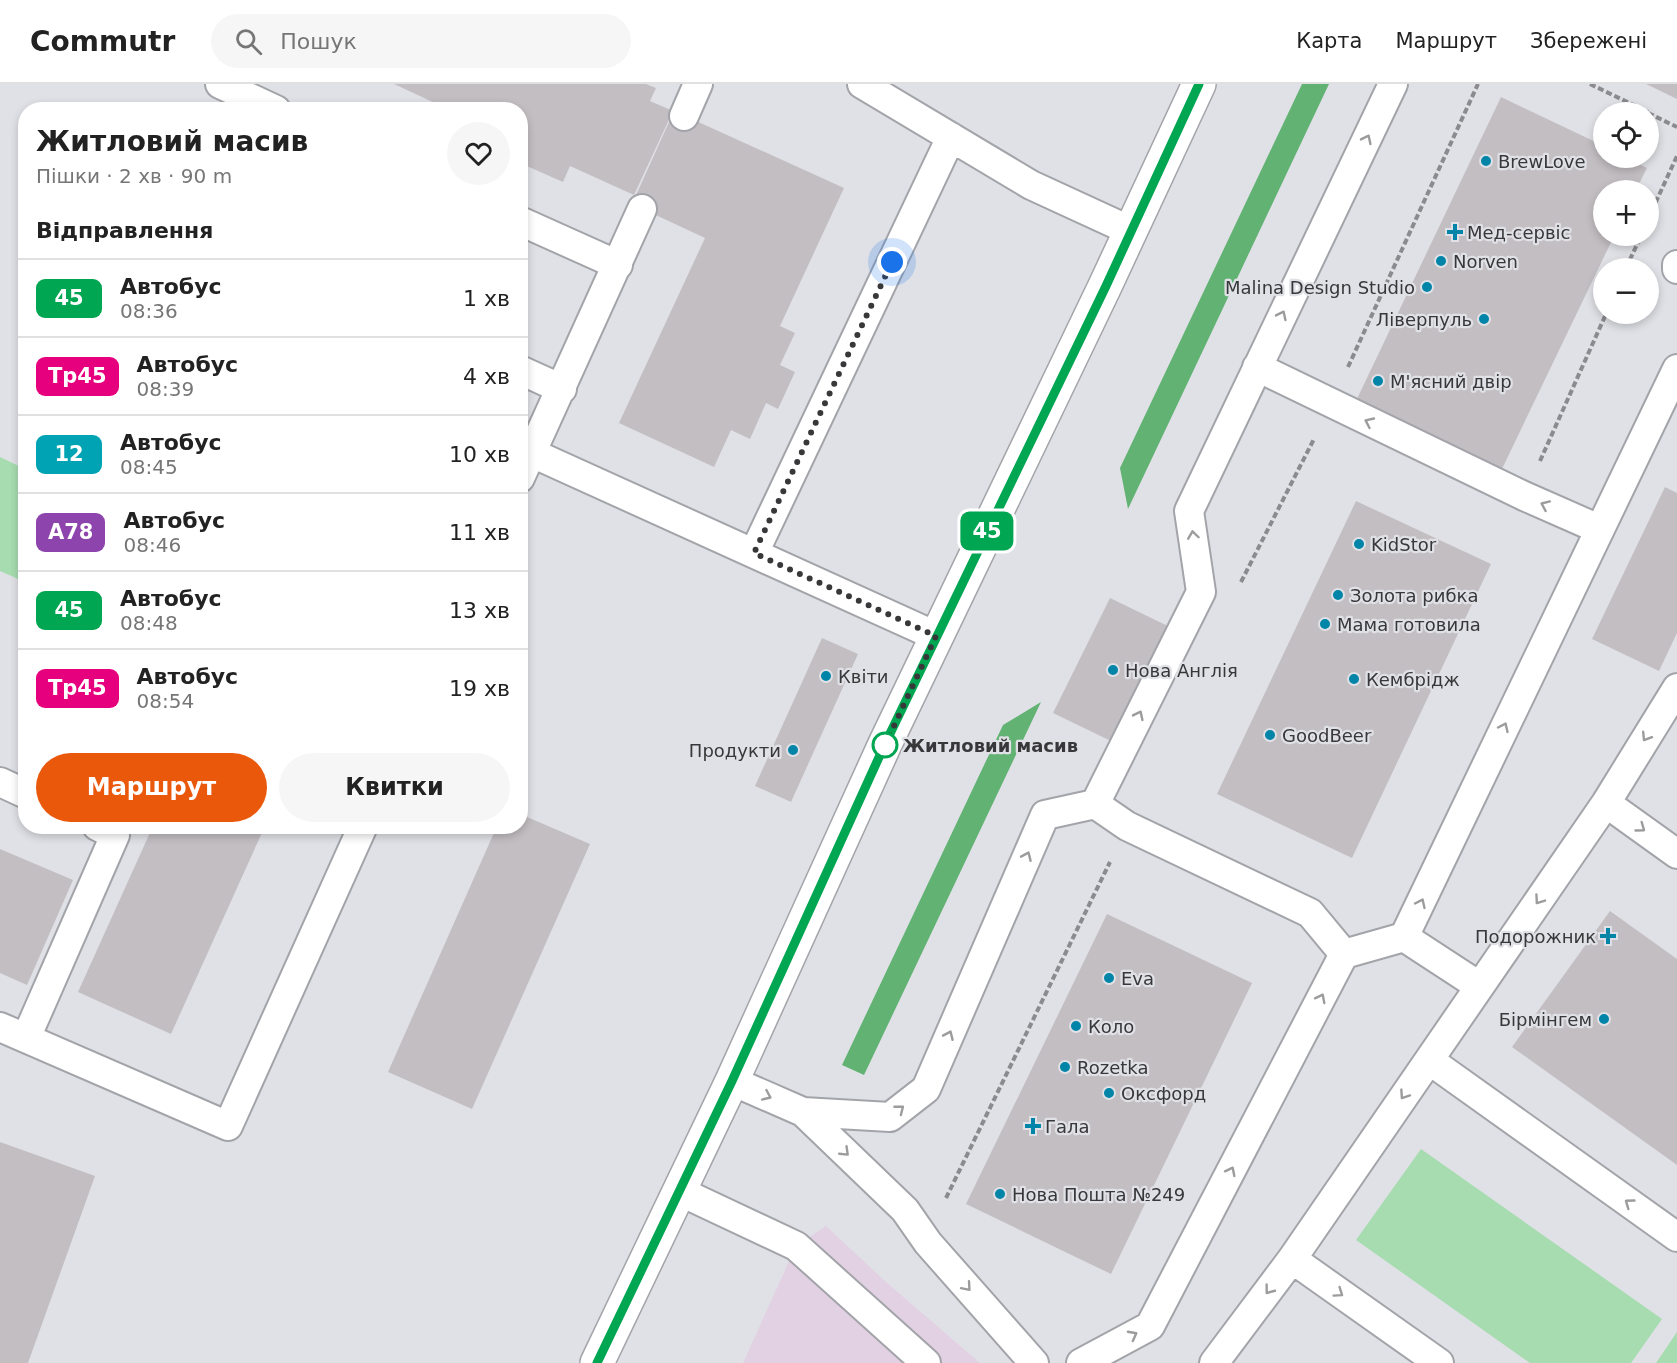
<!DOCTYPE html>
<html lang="uk">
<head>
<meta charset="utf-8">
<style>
  body { margin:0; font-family:"DejaVu Sans",sans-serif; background:#f6f6f6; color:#222; height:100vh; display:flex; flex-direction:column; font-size:22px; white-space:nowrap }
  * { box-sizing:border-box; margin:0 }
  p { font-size:20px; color:#767676 }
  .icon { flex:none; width:33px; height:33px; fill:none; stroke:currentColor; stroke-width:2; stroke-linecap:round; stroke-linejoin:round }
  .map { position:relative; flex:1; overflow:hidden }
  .panel { position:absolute; left:18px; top:18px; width:510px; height:732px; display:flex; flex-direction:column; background:#fff; border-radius:24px; box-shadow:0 3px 9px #0003 }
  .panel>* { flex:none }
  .badge { padding:0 12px; border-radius:9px; font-size:21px; line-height:39px }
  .fabs { position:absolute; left:1593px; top:18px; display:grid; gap:12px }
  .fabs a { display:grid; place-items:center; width:66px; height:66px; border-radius:50%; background:#fff; box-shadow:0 3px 9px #0003; font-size:30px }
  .you { position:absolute; width:30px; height:30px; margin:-15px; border:4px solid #fff; border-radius:50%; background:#1a73e8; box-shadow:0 0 0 9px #1a73e833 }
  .map>.badge { position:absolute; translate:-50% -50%; box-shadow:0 0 0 3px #fff }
  h2 { padding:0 18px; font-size:22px; line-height:54px }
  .round { display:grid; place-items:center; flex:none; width:63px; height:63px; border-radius:32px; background:#f6f6f6 }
  .overview { display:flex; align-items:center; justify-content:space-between; height:102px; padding:0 18px }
  h1 { font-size:28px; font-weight:600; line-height:45px }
  .primary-button { display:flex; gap:12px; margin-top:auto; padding:12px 18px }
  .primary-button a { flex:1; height:69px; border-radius:36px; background:#ea580c; color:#fff; font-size:24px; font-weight:600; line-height:69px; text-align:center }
  .primary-button a+a { background:#f6f6f6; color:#222 }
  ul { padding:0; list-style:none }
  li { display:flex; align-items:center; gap:18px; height:78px; padding:0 18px; border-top:2px solid #e0e0e0 }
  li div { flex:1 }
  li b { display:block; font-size:22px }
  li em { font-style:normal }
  li .badge { min-width:66px; font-weight:700; text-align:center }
  header { display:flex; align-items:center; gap:36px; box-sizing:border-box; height:84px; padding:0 30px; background:#fff; border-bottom:2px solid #e0e0e0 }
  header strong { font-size:28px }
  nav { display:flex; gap:33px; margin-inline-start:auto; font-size:21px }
  .search { width:420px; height:54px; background:#f6f6f6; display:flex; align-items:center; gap:15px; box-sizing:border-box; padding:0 21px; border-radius:33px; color:#767676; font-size:22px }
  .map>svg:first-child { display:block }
</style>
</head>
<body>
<header>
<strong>Commutr</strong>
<div class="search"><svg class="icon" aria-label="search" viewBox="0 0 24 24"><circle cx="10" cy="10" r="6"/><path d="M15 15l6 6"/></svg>Пошук</div>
<nav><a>Карта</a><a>Маршрут</a><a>Збережені</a></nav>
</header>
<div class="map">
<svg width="1677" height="1279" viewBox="0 0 1677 1279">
  <rect width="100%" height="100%" fill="#e0e1e6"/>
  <!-- education -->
  <path fill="#e2d1e3" d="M826,1142L886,1198L980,1279H743L796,1162Z"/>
  <!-- green -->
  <path fill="#a6dcaf" d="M0,373L25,385V498L0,487Z
    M1421,1065L1662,1235L1631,1279H1530L1356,1156Z
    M1677,1248V1279H1656Z"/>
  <!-- forest -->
  <path fill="#62b273" d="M1302,0H1329L1128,425L1120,384Z
    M1041,618L864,991L842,981L1003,641Z"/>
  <!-- building -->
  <path fill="#c3bec2" d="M394,0H646L656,4L650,17L673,27L634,111L570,82L563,98L520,79V64L523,59L520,57V26H450Z
    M1646,0H1677V15Z
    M1501,13L1604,62V74H1626L1647,84L1636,106H1604V152H1614L1500,389L1355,319Z
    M674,27L844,104L780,242L795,249L780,281L795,288L778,325L766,319L750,355L731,346L714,383L619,339L705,154L632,120Z
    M1665,403L1677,409V549L1659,587L1592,555Z
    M1356,417L1491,480L1352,774L1217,710Z
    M1110,514L1172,544L1115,659L1053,629Z
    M822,554L858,570L791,718L755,702Z
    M520,730L590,760L472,1025L388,988L497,742H520Z
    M153,742H265L171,950L78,908Z
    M0,765L73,796L27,901L0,889Z
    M1610,827L1677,875V1081L1512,963Z
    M1107,830L1252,899L1111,1190L966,1120Z
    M0,1058L95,1092L28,1279H0Z"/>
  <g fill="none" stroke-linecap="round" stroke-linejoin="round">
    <!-- lane casing -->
    <g stroke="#a3a4a9" stroke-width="32">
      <path id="lane" d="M220,0L276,26
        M862,0L1031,101L1131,147
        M684,32L698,0
        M520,137L618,181
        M1677,181V185
        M1257,283L1524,412L1599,445
        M520,286L562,305
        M532,369L936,552
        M520,394L642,125
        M754,469L951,53
        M0,698L26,710
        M1606,719L1677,770
        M1095,720L1127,742L1310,829L1344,870
        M1404,853L1479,902
        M0,943L228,1042L363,742
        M26,954L115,751L97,742
        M1429,976L1677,1153
        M732,997L803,1028L905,1126L928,1159L1034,1279
        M803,1028L890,1033L926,1005L1045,731L1095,720L1201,508L1189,427L1393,0
        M679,1107L796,1162L926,1279
        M1292,1175L1439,1279
        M1081,1279L1150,1242L1344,870L1404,853L1677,285
        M1214,1279L1292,1175L1606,719L1677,604"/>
    </g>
    <!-- secondary casing -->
    <g stroke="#a3a4a9" stroke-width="36">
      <path id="secondary" d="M597,1279L732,997L885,660L1105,202L1199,0"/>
    </g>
    <!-- path -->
    <path stroke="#8b8b8f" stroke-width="4" stroke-dasharray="6 3" stroke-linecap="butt" d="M1590,0L1648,28
      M1648,29L1677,43
      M1648,135L1677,72
      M1626,184L1641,152
      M1348,283L1478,0
      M1540,377L1606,230
      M1241,498L1314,355
      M946,1114L1110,778"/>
    <!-- lane -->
    <use href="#lane" stroke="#fff" stroke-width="28"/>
    <!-- secondary -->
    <use href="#secondary" stroke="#fff" stroke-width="33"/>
  </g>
  <!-- one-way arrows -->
  <defs><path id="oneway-chevron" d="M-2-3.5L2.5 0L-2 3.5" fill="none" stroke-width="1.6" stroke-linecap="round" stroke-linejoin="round" transform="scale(1.5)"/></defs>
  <g stroke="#9c9c9c">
    <use href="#oneway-chevron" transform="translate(1367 55) rotate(-64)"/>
    <use href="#oneway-chevron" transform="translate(1282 231) rotate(-64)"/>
    <use href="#oneway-chevron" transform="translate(1369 338) rotate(-155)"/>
    <use href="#oneway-chevron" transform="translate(1545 421) rotate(-156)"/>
    <use href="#oneway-chevron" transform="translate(1193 451) rotate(-98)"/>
    <use href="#oneway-chevron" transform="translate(1139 631) rotate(-64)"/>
    <use href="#oneway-chevron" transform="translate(1504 643) rotate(-65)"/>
    <use href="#oneway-chevron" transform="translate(1646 653) rotate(122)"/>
    <use href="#oneway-chevron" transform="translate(1641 744) rotate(36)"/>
    <use href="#oneway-chevron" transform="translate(1027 772) rotate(-66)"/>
    <use href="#oneway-chevron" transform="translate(1539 816) rotate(125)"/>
    <use href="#oneway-chevron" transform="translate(1421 819) rotate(-65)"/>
    <use href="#oneway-chevron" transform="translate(1321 914) rotate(-63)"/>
    <use href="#oneway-chevron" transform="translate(949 951) rotate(-66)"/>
    <use href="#oneway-chevron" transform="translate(1404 1011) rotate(124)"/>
    <use href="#oneway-chevron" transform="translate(767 1012) rotate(24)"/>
    <use href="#oneway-chevron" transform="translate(900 1025) rotate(-38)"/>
    <use href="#oneway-chevron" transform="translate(845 1068) rotate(44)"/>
    <use href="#oneway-chevron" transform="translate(1231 1087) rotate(-63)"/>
    <use href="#oneway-chevron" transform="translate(1629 1119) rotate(-144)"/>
    <use href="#oneway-chevron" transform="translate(967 1203) rotate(49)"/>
    <use href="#oneway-chevron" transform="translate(1269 1206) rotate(127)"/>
    <use href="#oneway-chevron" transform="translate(1339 1209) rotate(35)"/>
    <use href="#oneway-chevron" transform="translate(1133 1251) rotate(-28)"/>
  </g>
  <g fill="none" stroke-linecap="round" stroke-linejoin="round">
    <!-- line casing -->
    <g stroke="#fff" stroke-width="14">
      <path id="line" d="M597,1279L732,997L885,660L1106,202L1199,0"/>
    </g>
    <!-- line -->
    <use href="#line" stroke="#00a651" stroke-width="9"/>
    <!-- walk -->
    <path stroke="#38383a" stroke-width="6" stroke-dasharray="0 10.8" d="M885,661L936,552L754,469L892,178"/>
  </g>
  <!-- markers -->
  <g fill="#0084a7" stroke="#e0e1e6" stroke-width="2">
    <circle cx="1486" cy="77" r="6"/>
    <path d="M1452 139h6v6h6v6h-6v6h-6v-6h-6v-6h6z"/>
    <circle cx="1441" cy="177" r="6"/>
    <circle cx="1427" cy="203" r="6"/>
    <circle cx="1484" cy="235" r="6"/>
    <circle cx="1378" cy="297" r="6"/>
    <circle cx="1359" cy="460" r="6"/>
    <circle cx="1338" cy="511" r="6"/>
    <circle cx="1325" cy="540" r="6"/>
    <circle cx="1113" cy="586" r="6"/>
    <circle cx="826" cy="592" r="6"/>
    <circle cx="1354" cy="595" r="6"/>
    <circle cx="1270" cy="651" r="6"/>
    <circle cx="793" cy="666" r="6"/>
    <path d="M1605 843h6v6h6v6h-6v6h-6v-6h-6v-6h6z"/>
    <circle cx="1109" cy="894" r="6"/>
    <circle cx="1604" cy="935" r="6"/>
    <circle cx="1076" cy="942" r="6"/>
    <circle cx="1065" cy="983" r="6"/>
    <circle cx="1109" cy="1009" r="6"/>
    <path d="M1030 1033h6v6h6v6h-6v6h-6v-6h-6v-6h6z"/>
    <circle cx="1000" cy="1110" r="6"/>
  </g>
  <circle fill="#fff" stroke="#00a651" stroke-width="3" cx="885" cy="661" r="12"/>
  <g text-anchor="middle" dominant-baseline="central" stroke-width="4.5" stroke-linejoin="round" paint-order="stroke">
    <!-- poi labels -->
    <g font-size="18" fill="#38383a" stroke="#e0e1e6" text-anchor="start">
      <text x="1498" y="77">BrewLove</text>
      <text x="1467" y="148">Мед-сервіс</text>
      <text x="1453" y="177">Norven</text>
      <text x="1415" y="203" text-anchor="end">Malina Design Studio</text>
      <text x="1472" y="235" text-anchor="end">Ліверпуль</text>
      <text x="1390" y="297">М'ясний двір</text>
      <text x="1371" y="460">KidStor</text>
      <text x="1350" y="511">Золота рибка</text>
      <text x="1337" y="540">Мама готовила</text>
      <text x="1125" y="586">Нова Англія</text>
      <text x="838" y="592">Квіти</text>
      <text x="1366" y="595">Кембрідж</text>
      <text x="1282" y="651">GoodBeer</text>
      <text x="781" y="666" text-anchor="end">Продукти</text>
      <text x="1596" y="852" text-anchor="end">Подорожник</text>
      <text x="1121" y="894">Eva</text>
      <text x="1592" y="935" text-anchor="end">Бірмінгем</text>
      <text x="1088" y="942">Коло</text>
      <text x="1077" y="983">Rozetka</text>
      <text x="1121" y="1009">Оксфорд</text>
      <text x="1045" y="1042">Гала</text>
      <text x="1012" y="1110">Нова Пошта №249</text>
    </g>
    <!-- stop labels -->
    <g font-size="18" font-weight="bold" fill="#38383a" stroke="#e0e1e6" text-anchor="start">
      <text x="903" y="661">Житловий масив</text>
    </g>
  </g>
</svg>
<div class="fabs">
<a><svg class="icon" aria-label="locate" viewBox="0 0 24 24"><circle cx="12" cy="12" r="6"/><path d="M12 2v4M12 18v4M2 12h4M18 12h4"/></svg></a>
<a>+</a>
<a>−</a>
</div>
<div class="you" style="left:892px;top:178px"></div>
<b class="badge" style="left:987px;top:447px;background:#00a651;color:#fff">45</b>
<section class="panel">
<div class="overview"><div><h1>Житловий масив</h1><p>Пішки · 2 хв · 90 m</p></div><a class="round"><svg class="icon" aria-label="heart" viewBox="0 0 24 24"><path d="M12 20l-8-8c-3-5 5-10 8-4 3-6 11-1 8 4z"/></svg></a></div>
<h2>Відправлення</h2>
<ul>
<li><span class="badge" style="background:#00a651;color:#fff">45</span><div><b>Автобус</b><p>08:36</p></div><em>1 хв</em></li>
<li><span class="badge" style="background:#e6007e;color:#fff">Тр45</span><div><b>Автобус</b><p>08:39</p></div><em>4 хв</em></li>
<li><span class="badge" style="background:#00a3b4;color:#fff">12</span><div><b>Автобус</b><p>08:45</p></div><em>10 хв</em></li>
<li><span class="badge" style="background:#8e44ad;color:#fff">А78</span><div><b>Автобус</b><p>08:46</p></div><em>11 хв</em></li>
<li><span class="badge" style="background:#00a651;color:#fff">45</span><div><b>Автобус</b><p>08:48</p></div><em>13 хв</em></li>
<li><span class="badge" style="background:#e6007e;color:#fff">Тр45</span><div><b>Автобус</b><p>08:54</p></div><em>19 хв</em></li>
</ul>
<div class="primary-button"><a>Маршрут</a><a>Квитки</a></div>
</section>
</div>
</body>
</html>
